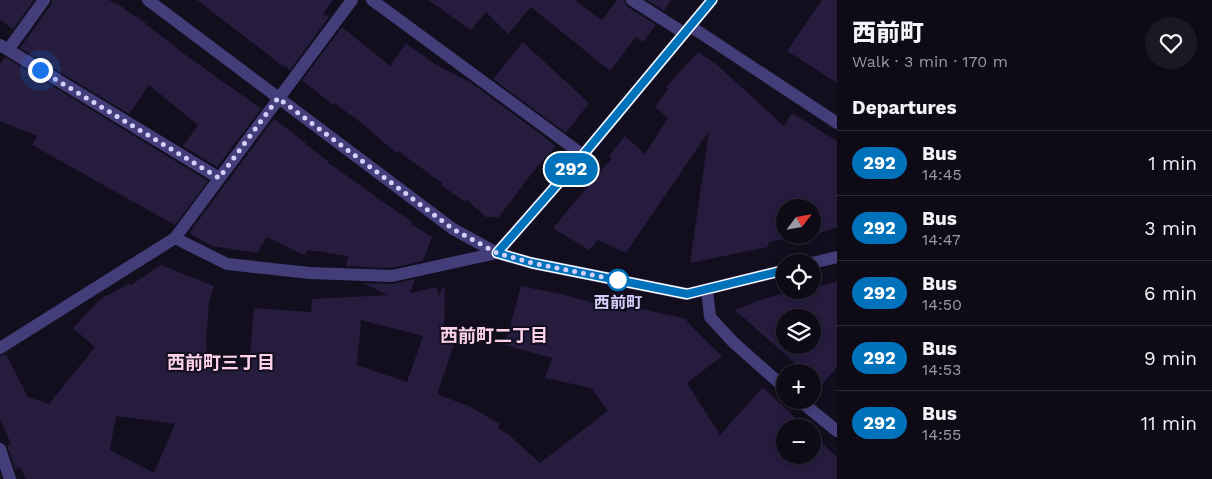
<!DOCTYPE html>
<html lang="en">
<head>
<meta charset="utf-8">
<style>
  body { margin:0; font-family:"Work Sans","Noto Sans JP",sans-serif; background:#1c1823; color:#f1f3f6; height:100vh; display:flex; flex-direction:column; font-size:19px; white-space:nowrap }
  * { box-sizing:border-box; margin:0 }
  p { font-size:16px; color:#9b9aa1 }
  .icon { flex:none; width:28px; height:28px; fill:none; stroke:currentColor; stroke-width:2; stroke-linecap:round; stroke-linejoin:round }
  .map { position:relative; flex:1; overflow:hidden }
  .drawer { display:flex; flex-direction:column; background:#0e0a16; width:375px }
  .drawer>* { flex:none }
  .badge { padding:0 10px; border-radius:16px; font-size:18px; line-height:32px }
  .needle { width:32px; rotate:59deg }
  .tools { position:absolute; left:776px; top:199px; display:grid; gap:10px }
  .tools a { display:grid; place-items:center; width:45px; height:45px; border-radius:50%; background:#0e0a16; box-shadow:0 2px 8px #0003,0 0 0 1px #2e2b35; font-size:25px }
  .you { position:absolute; width:25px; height:25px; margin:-12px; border:4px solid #fff; border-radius:50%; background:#1a73e8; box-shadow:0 0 0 8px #1a73e833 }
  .map>.badge { position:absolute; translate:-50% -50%; box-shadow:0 0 0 2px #fff }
  h2 { padding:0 15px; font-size:19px; line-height:45px }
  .round { display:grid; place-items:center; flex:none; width:52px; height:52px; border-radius:26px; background:#1c1823 }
  .summary { display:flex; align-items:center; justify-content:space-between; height:85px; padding:0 15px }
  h1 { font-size:24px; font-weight:800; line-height:38px }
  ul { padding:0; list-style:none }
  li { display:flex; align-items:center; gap:15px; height:65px; padding:0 15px; border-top:1px solid #2e2b35 }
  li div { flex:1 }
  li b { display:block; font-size:19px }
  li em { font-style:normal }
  li .badge { min-width:55px; font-weight:700; text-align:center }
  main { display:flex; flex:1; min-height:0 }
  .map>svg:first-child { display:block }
</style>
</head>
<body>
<main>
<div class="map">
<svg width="837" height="479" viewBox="0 0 837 479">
  <rect width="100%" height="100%" fill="#120e1e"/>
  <!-- building -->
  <path fill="#251c3e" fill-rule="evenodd" d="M0,0H34L13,29L0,20Z
    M52,0H109L125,8L124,9L146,23L145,24L178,48L177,49L256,105L261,109L217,167L183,146L198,125L149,85L129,114L20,48L51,5Z
    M197,0H333L323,14L329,17L290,70L285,66L284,67Z
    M428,0H574L602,20L617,0H624L628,7L656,25L643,42L636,37L610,71L531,7L508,34L486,12L471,30Z
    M647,0H671L664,11Z
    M822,0H837V83L787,51Z
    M342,27L390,66L406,43L433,63L470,82L556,146L532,173L499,217H486L467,200L465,202L441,185L442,183L398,151L396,153L363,124L334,103L333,105L302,80Z
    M523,42L589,103L566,133L493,79Z
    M698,52L717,65L784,126L792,113L837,141V227L812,236V208H785V235H806L769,242L768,247L690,263L709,131L626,253L598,240L589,250L553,228L612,158L609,156L625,136L645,154L668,118L655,107L668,89L666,87Z
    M5,57L208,181L175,225L32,145L37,136L0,121V64Z
    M274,119L306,143L305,144L328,161L327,162L412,222L411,224L432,237L423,261L391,268L346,266L348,256L308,250L304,255L267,237L257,253L212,246L189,233Z
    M161,265L214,286L209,302L206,340L208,364L249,366L254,308L311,312L312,299L388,295L363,283L392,284L415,279L410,293L437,287L439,296L442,287L445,288L444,339L455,342L437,394L471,407L500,424L498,428L508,434L540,463L608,411L591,388L545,378L552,358L505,345L521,286L565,295L626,312L628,306L687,319V322L722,356L687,383L720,435L763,387L806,428H785V455H812V434L837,457V479H26L20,467L15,469L7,445L11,444L0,419V356L6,354L28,397L49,404L95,347L73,328L99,300L130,283L131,285ZM361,320L423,336L407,382L357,365ZM116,416L175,424L154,473L110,450Z
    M837,282V367L821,386L812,379V372H805L735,310L763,299L795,290H812V288ZM785,318H812V345H785Z"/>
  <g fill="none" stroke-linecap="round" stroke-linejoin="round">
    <!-- street -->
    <path stroke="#433d79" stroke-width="12" d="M148,0L453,229L497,253L532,263L687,294L785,270
      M372,0L583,155
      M632,0L684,33
      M690,26L837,123
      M0,45L219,178
      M8,50L44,0
      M175,238L227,264L310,273L392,276L497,253L583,155L712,0
      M812,263L837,257
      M707,290L710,317L733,342L785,388
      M0,348L175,238L352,0
      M799,400L837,431
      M0,449L10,479"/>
  </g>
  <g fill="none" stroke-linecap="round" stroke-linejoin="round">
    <!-- line casing -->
    <g stroke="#fff" stroke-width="11">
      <path id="line" d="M712,0L583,155L497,253L532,263L687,294L785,270"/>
    </g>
    <!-- line -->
    <use href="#line" stroke="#0072bc" stroke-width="8"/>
    <!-- walk -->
    <path stroke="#d7cffb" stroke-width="5" stroke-dasharray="0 9" d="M40,70L219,178L278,98L453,229L497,253L532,263L618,280"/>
  </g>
  <!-- markers -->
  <circle fill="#fff" stroke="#0072bc" stroke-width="2.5" cx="618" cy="280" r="10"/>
  <g text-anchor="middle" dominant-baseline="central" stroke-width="4" stroke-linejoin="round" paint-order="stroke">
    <!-- stop labels -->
    <g font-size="16" font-weight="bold" fill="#d7cffb" stroke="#120e1e">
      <text x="618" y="302">西前町</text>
    </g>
    <!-- neighbourhood labels -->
    <g font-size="18" font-weight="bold" fill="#fbd1e9" stroke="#120e1e">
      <text x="494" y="335">西前町二丁目</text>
      <text x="221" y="362">西前町三丁目</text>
    </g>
  </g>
</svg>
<div class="tools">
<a><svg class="needle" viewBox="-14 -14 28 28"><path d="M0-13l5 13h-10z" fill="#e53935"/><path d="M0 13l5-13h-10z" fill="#9b9aa1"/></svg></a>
<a><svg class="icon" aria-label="locate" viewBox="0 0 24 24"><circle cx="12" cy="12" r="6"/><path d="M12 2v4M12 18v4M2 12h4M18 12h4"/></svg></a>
<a><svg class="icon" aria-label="layers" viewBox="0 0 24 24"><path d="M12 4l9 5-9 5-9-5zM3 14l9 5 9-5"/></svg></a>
<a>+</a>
<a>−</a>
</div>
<div class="you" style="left:40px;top:70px"></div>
<b class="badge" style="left:571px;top:169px;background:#0072bc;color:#fff">292</b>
</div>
<section class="drawer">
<div class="summary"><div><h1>西前町</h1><p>Walk · 3 min · 170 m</p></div><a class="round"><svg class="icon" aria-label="heart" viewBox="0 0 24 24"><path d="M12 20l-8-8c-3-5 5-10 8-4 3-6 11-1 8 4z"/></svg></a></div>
<h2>Departures</h2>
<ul>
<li><span class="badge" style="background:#0072bc;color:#fff">292</span><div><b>Bus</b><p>14:45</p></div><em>1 min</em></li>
<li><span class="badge" style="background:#0072bc;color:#fff">292</span><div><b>Bus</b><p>14:47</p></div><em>3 min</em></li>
<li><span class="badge" style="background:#0072bc;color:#fff">292</span><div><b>Bus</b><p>14:50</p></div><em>6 min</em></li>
<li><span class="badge" style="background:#0072bc;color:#fff">292</span><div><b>Bus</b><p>14:53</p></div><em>9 min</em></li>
<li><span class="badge" style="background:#0072bc;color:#fff">292</span><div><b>Bus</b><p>14:55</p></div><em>11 min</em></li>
</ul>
</section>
</main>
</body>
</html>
